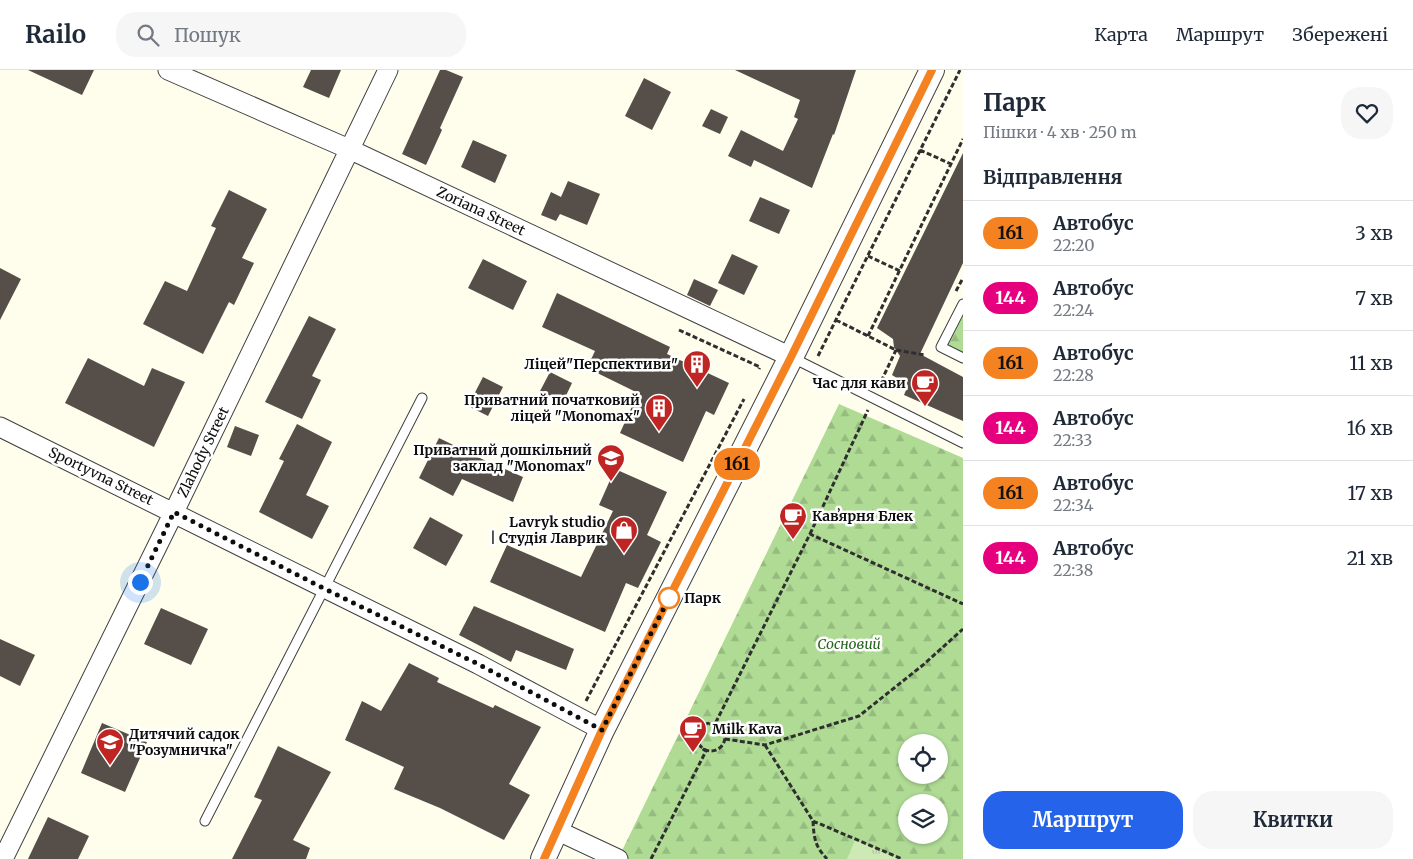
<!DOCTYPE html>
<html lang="uk">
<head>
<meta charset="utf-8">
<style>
  body { margin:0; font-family:Merriweather,serif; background:#f6f6f7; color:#1f2937; height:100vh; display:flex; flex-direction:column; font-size:19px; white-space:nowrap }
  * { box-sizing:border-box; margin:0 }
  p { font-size:16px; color:#747a83 }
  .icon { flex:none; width:28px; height:28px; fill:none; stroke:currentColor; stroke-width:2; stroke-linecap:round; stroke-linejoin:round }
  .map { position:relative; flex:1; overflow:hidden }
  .side { display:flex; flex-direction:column; background:#fff; width:450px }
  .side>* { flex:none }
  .badge { padding:0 10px; border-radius:16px; font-size:18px; line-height:32px }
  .controls { position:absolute; left:898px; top:664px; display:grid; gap:10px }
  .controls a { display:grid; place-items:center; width:50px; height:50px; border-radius:50%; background:#fff; box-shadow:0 1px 4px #0004; font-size:25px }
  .you { position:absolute; width:25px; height:25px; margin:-12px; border:4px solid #fff; border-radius:50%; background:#1a73e8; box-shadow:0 0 0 8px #1a73e833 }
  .map>.badge { position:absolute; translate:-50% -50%; box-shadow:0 0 0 2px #fff }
  h2 { padding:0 20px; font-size:19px; line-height:45px }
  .round { display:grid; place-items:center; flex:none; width:52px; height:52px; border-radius:20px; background:#f6f6f7 }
  .headline { display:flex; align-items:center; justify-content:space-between; height:85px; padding:0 20px }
  h1 { font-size:24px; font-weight:700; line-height:38px }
  .primary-button { display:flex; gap:10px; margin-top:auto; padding:10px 20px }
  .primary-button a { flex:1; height:58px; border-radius:20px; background:#2563eb; color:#fff; font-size:20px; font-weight:700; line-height:58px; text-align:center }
  .primary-button a+a { background:#f6f6f7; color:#1f2937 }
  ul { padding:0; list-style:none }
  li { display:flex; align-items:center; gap:15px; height:65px; padding:0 20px; border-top:1px solid #e0e1e3 }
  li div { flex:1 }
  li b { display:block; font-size:19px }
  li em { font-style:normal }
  li .badge { min-width:55px; font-weight:700; text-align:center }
  header { display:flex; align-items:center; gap:30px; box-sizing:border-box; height:70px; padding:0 25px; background:#fff; border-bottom:1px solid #e0e1e3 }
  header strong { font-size:24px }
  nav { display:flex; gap:28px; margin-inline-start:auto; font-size:18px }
  .search { width:350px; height:45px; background:#f6f6f7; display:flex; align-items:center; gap:12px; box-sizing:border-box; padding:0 18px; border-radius:20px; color:#747a83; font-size:19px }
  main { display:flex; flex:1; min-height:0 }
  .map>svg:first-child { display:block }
</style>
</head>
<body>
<header>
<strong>Railo</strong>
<div class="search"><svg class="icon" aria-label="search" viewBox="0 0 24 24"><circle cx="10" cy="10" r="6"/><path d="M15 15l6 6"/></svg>Пошук</div>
<nav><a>Карта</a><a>Маршрут</a><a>Збережені</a></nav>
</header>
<main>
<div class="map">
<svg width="963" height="789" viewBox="0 0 963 789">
  <defs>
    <pattern id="forest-firs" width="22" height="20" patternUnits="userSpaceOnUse" patternTransform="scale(1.25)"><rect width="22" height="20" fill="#afdb94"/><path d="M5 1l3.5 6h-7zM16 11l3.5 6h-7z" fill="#95bb7e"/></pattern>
    <pattern id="park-tufts" width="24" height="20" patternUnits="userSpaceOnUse" patternTransform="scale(1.25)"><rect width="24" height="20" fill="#cdeab5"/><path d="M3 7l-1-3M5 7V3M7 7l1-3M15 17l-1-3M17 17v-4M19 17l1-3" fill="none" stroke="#afc89a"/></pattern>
  </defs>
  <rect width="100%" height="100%" fill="#fffdec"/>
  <!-- forest -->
  <path fill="url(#forest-firs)" fill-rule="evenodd" d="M963,241V284L946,275Z
    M839,334L963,388V789H618ZM906,672H939V705H906ZM906,732H939V765H906Z"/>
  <!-- park -->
  <path fill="url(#park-tufts)" d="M855,770L901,789H847Z"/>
  <!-- building -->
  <path fill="#554e49" d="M28,0H94L82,25Z
    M311,0H341L329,28L303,17Z
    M440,0H446L463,7L440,58L442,60L426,95L402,84Z
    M735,0H856L834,65L833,64L812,118L754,90L751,97L728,86L741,60L783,81L798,49L794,47L800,30Z
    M644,8L671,22L652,60L625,46Z
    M711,39L728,47L720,64L702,56Z
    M473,70L507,85L495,113L461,97Z
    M963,83V193L920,284L963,307V351L904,325L908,315L892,305L900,286L894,277L893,269L877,258Z
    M568,111L600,124L587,155L560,144L556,151L541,145L551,122L561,127Z
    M229,120L267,139L242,188L254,193L234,235L229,232L203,284L143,254L165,211L187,221L216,158L211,156Z
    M760,127L790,140L779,164L749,151Z
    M732,184L758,196L744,225L718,213Z
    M483,189L527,211L513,240L468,218Z
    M0,198L21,209L0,250Z
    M694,209L718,220L710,236L687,225Z
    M557,223L670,277L667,284L729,313L714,345L706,341L683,392L620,363L638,323L587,298L595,281L542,257Z
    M309,246L336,259L312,306L321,310L302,349L265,332Z
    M88,288L144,316L152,298L185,312L154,377L65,333Z
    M550,302L572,313L562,334L539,323Z
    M483,307L503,317L488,346L468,336Z
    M297,354L332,372L306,425L329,436L312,469L259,442L284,391L279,389Z
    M235,356L259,365L251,386L227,377Z
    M439,368L484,390L523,407L513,432L462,409L453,426L419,408Z
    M615,399L667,422L647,465L661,472L638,518L626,513L605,562L490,512L507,475L581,507L613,441L599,435Z
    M430,447L463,465L446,496L413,478Z
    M474,536L574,579L566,600L516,580L511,592L459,565Z
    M161,538L208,559L191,595L144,574Z
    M0,569L35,585L20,616L0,606Z
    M409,593L439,608L437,612L493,638L495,635L541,657L509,714L530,725L504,770L440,738L394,719L404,697L345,670L362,631L381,641Z
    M102,653L147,672L125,722L81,703Z
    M278,676L331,702L293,770L310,778L306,789H232L262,730L254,727Z
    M48,747L89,766L78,789H28Z"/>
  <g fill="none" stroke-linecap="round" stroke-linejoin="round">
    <!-- service casing -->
    <g stroke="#404040" stroke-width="11">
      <path id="service" d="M963,234L941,277L963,288
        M791,287L963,373
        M205,751L422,328"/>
    </g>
    <!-- minor casing -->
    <g stroke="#404040" stroke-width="21">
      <path id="minor" d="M168,0L349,79L791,287
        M0,357L478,594L602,660
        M556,760L618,789
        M3,789L174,442L388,0"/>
    </g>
    <!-- tertiary casing -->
    <g stroke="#404040" stroke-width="26">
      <path id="tertiary" d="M543,789L602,660L791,287L932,0"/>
    </g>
    <!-- path -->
    <path stroke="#2f2f2f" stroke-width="3" stroke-dasharray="5 2.5" stroke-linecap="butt" d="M920,80L951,94
      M868,186L900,201
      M956,221L963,208
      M836,250L896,280L925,285
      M679,260L760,297L759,299
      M868,266L963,69
      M818,286L960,0
      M878,318L896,280
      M810,464L868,340
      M586,631L744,329
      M697 667a14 14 0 1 1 28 0a14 14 0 1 1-28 0Z
      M725,669L765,675L859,646L923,595L963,559
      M765,675L813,751L902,789
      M813,751C814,769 815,776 827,789
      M651,789L706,681C690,672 698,651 715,654L810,464L963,534"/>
    <!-- service -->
    <use href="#service" stroke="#fff" stroke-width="9"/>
    <!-- minor -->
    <use href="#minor" stroke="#fff" stroke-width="19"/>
    <!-- tertiary -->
    <use href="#tertiary" stroke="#fff" stroke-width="24"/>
  </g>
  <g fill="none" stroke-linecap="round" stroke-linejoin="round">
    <!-- line casing -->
    <g stroke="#fff" stroke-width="11">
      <path id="line" d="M544,789L602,660L791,287L932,0"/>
    </g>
    <!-- line -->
    <use href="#line" stroke="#f58220" stroke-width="8"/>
    <!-- walk -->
    <path stroke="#0d0d0d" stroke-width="5" stroke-dasharray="0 9" d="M140,512L174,442L323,518L478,594L602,660L671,524L669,528"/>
  </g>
  <!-- icons -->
  <defs>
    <g id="building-pin" transform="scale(1.4375)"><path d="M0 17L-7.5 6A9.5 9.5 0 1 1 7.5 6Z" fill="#bf2522" stroke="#fff"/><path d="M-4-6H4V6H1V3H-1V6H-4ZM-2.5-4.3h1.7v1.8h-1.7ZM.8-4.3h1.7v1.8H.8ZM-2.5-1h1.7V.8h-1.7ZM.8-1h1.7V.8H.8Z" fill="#fff"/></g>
    <g id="cafe-pin" transform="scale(1.4375)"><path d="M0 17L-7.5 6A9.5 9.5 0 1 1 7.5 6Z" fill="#bf2522" stroke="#fff"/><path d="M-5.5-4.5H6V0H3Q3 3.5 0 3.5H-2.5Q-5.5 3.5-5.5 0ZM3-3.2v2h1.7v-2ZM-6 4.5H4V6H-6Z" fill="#fff"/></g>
    <g id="school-pin" transform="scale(1.4375)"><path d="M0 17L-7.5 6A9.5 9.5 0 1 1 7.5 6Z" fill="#bf2522" stroke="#fff"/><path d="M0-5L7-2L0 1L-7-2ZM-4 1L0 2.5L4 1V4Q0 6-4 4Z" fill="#fff"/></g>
    <g id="shop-pin" transform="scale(1.4375)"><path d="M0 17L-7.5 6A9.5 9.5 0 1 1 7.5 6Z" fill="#bf2522" stroke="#fff"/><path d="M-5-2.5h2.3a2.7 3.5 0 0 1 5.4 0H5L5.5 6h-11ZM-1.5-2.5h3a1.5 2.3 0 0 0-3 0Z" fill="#fff"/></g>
  </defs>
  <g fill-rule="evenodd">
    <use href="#building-pin" x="697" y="294"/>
    <use href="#cafe-pin" x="925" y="313"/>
    <use href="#building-pin" x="659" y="338"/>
    <use href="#school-pin" x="611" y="388"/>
    <use href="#cafe-pin" x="793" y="446"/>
    <use href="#shop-pin" x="624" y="460"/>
    <use href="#cafe-pin" x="693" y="659"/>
    <use href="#school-pin" x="110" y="672"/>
  </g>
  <!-- markers -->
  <circle fill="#fff" stroke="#f58220" stroke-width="2.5" cx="669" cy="528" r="10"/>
  <g text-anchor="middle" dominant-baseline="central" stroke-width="5" stroke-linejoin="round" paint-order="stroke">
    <!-- street labels -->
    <g font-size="14" fill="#0d0d0d" stroke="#fff">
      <text transform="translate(481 141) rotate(25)">Zoriana Street</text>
      <text transform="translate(203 382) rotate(-64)">Zlahody Street</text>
      <text transform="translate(101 406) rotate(26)">Sportyvna Street</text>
    </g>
    <!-- poi labels -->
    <g font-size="14" font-weight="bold" fill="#0d0d0d" stroke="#fff" text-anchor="end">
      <text x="678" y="294">Ліцей"Перспективи"</text>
      <text x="906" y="313">Час для кави</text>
      <text x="640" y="330">Приватний початковий<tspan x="640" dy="16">ліцей "Monomax"</tspan></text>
      <text x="592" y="380">Приватний дошкільний<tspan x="592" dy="16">заклад "Monomax"</tspan></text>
      <text x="812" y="446" text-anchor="start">Кавʼярня Блек</text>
      <text x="605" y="452">Lavryk studio<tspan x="605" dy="16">| Студія Лаврик</tspan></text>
      <text x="712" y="659" text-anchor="start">Milk Kava</text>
      <text x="129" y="664" text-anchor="start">Дитячий садок<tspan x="129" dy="16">"Розумничка"</tspan></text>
    </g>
    <!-- stop labels -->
    <g font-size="14" font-weight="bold" fill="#0d0d0d" stroke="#fff" text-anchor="start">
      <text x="684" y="528">Парк</text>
    </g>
    <!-- park labels -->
    <g font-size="14" font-style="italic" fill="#26651c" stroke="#fff">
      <text x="849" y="574">Сосновий</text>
    </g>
  </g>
</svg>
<div class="controls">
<a><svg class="icon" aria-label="locate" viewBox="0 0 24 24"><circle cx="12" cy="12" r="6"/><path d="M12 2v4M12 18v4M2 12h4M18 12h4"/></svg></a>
<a><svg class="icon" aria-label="layers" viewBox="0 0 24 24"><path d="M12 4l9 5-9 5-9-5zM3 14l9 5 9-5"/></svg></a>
</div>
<div class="you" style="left:140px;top:512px"></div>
<b class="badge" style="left:737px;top:394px;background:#f58220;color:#111">161</b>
</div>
<section class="side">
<div class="headline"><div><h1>Парк</h1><p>Пішки · 4 хв · 250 m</p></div><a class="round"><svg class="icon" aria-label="heart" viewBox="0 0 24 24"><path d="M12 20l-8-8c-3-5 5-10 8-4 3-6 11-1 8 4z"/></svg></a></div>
<h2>Відправлення</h2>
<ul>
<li><span class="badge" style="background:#f58220;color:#111">161</span><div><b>Автобус</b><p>22:20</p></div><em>3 хв</em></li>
<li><span class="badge" style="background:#e6007e;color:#fff">144</span><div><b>Автобус</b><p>22:24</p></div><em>7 хв</em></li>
<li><span class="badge" style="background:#f58220;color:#111">161</span><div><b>Автобус</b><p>22:28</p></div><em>11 хв</em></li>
<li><span class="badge" style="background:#e6007e;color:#fff">144</span><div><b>Автобус</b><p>22:33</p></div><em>16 хв</em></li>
<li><span class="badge" style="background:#f58220;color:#111">161</span><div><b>Автобус</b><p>22:34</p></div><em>17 хв</em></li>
<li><span class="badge" style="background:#e6007e;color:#fff">144</span><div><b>Автобус</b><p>22:38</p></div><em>21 хв</em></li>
</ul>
<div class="primary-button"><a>Маршрут</a><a>Квитки</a></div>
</section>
</main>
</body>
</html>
